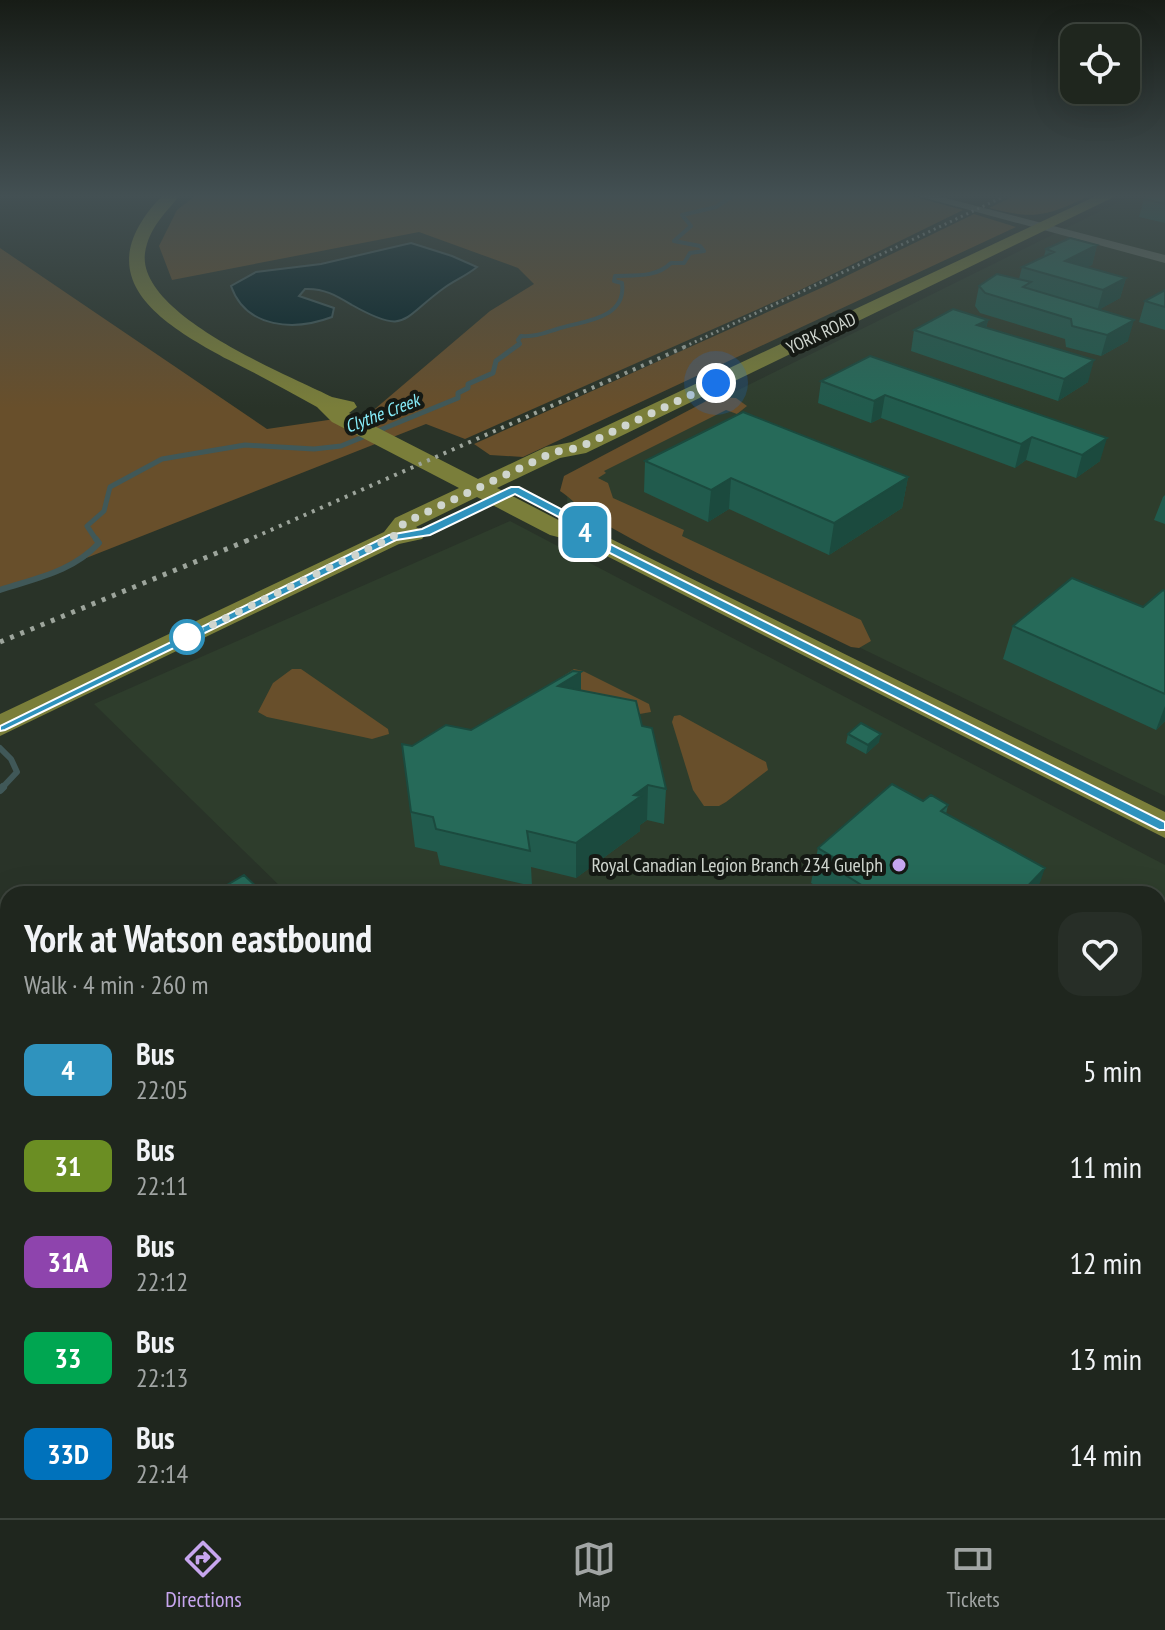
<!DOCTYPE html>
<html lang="en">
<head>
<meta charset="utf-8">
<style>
  body { margin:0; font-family:"PT Sans Narrow",sans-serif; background:#272e27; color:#f1f3f6; height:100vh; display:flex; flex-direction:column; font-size:30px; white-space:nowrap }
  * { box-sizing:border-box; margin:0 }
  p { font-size:26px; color:#a1a5a4 }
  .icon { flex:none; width:44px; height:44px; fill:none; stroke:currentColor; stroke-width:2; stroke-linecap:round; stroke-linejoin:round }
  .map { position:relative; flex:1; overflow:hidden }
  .sheet { position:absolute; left:0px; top:886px; width:1166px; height:632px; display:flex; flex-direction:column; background:#1f261e; border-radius:24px 24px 0 0; box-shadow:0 8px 32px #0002,0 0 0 2px #3c433c }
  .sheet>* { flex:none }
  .badge { padding:0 16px; border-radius:12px; font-size:28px; line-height:52px }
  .tools { position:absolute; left:1060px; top:24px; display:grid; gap:16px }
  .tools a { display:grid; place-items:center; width:80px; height:80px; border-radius:16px; background:#1f261e; box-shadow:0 8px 32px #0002,0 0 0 2px #3c433c; font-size:40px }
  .you { position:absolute; width:40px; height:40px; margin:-20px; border:6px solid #fff; border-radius:50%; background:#1a73e8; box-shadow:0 0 0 12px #1a73e833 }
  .map>.badge { position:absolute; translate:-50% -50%; box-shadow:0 0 0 4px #fff }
  .round { display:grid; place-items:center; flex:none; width:84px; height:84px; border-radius:24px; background:#272e27 }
  .headline { display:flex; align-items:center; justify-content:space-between; height:136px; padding:0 24px }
  h1 { font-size:38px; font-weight:800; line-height:60px }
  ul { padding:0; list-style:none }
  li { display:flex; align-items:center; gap:24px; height:96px; padding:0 24px }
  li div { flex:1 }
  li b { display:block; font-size:30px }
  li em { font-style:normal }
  li .badge { min-width:88px; font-weight:700; text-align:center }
  .tab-bar { display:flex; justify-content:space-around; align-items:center; height:112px; border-top:2px solid #3c433c; background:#1f261e; font-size:22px; color:#a1a5a4 }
  .tab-bar a { display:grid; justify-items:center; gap:4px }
  .tab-bar .current { color:#c7a6ef }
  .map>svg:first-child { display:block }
</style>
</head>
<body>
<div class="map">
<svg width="1165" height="1518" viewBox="0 0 1165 1518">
  <rect width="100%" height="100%" fill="#293328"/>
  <!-- built -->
  <path fill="#2e3d2c" d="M1131,196H1165V796L567,505L568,474Z
    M510,521L1165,865V1278L1158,1275V894H288L94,704Z"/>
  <!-- green -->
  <path fill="#684f2b" d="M195,196H911L963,210L792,294L465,439L426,424L0,592V248L267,429L369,414L490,311L534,284L518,268L419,232L172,280L159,246L177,210Z
    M1014,196H1089C1047,216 1035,220 989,208Z
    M974,214L1016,227L523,457L490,455L474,444L830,284Z
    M714,397L736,398L747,406L737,414L726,410L604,471L606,473L598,478L608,483L613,498L684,530L682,536L861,620L871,641L859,648L851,647C763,604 672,564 588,514C579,508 570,497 560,491L564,476Z
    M292,669H301L388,729L389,734L372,739L363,737L267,717L258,712L273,683Z
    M574,669L583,671L649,704L651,712L634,715L543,689Z
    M680,715L766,762L768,770L726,802L719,806H704L693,790L672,722L674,716Z
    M0,1233L8,1239V1510H411L424,1518H0Z
    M1158,1424L1165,1426V1518H702L695,1510H1158Z"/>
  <!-- water -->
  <path fill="#032226" stroke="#405858" stroke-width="2" d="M411,243L452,256L477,267C466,276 455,280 444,288C401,319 407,336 352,305C337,296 324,288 305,289L299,296L334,308L332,317C295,331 246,329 231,286L256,272L321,264Z"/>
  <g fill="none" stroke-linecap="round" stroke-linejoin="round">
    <!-- stream-far4 -->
    <path stroke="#405858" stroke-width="4" d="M515,347L520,344L518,340L521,336C536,337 544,333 557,329C581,321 627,320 622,283L614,281L615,276C634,275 656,278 671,263H684L690,253L704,251L700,246L674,241L691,226L682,215L716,207L732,196"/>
    <!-- stream-far3 -->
    <path stroke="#405858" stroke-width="5" d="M97,541L87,526L104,511L110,487L162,459L245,445L314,449L341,446L458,398V393L468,388V384L493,373L496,361L518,345"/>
    <!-- stream-far2 -->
    <path stroke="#405858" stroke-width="6" d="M0,590C36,578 72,572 99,543L96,539
      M0,748L11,759L17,772L1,789"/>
    <!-- stream-far1 -->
    <path stroke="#405858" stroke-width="8" d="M0,790L3,787"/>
    <!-- stream -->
    <path stroke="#405858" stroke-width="10" d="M0,1150L8,1147
      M891,1518L895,1510"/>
    <!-- minor -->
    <path fill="#647062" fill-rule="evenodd" d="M918,196H938L1165,255V263Z"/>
    <!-- major -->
    <path fill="#7a7e3a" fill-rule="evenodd" d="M162,196H179C164,215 149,228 145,253C137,315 286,374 332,397L354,402L357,407L349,413L478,479L546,447L572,442L1096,196H1116L586,453L560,458L497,488L568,525L599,533L1165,812V838L581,543L550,535L477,497L416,527L426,534L422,539L399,544L0,736V714L384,532L395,518L459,488L332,422L317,407C288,391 259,375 229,360C158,322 85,276 162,196Z"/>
    <!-- rail-far2 -->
    <path stroke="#9da59c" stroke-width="3" stroke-dasharray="2 4" stroke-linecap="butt" d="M684,347L1005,196"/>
    <!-- rail-far1 -->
    <path stroke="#9da59c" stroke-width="4" stroke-dasharray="3 6" stroke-linecap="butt" d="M246,541L689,345"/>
    <!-- rail -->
    <path stroke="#9da59c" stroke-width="5" stroke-dasharray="4 7" stroke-linecap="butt" d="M0,642L251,539"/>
  </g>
  <!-- wall -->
  <path fill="#215b4d" d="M1165,196V223L1139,217L1144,199Z
    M1097,245L1092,265L1087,267L1126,278L1120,298L1098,310L1128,341L1101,356L1066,347L1065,339L980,313L975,306L979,286L1019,279L1022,267L1044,256L1046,249Z
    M1165,290V330L1139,322L1145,301Z
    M988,320L986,328L1088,382L1058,401L911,351L914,330Z
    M870,356L1100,461L1076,478L1026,460L1015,468L881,418L871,423L818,403L821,381Z
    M645,461L908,477L902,508L829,555L729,509L708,522L644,492Z
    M1165,495V524L1154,520L1163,497Z
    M1165,591V721L1156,730L1003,659L1013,626L1143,607Z
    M581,691L642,726L666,789L664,824L647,820L640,825V831L576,878L531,867L532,886L440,865L437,852L415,847L402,744L412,746L471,730Z
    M848,734L879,742L866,754L846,743Z
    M923,801L948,805L946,814L1036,894H826V892L811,883L818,848Z"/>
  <!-- shaded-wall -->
  <path fill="#1b4a3e" d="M1097,245L1092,265L1063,279L1065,261Z
    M1126,278L1120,298L1097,311L1103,290Z
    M988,320L983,340L977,325Z
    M1134,320L1128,341L1101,356L1107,335Z
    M1094,360L1088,382L1058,401L1064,379Z
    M885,395L881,418L871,423L874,401Z
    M1032,437L1026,460L1015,468L1021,444Z
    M1107,438L1100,461L1076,478L1082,455Z
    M908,477L902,508L829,555L834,523Z
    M731,478L729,509L708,522L711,490Z
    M581,672V706L558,686Z
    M1165,706V721L1156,730Z
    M881,734L879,742L866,754L868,745Z
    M648,785L647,820L640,825V831L576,878V843L634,795Z
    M1045,868L1036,894H1020Z"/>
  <!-- building -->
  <path fill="#266a59" stroke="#1b4a3e" stroke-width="2" d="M1150,196H1165V204L1144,199Z
    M1070,238L1097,245L1065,261L1126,278L1103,290L1022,267L1054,252L1046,249Z
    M997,274L1031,282L1023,287L1134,320L1107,335L1072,326L1071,319L985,293L979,286Z
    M1165,290V307L1145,301Z
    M953,309L988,320L977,325L1094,360L1064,379L914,330Z
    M870,356L1107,438L1082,455L1032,437L1021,444L885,395L874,401L821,381Z
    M743,412L908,477L834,523L731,478L711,490L645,461Z
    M1072,578L1143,607L1163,590L1165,591V694L1013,626Z
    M573,671L581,672L558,686L636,701L642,726L652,728L666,789L648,785L634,795L641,796L576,843L527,831L530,851L436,829L433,817L411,812L402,744L412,746L446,725L471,730Z
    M861,723L881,734L868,745L848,734Z
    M892,784L923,801L931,795L948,805L941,811L1045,868L1020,894H876L831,866L838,860L818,848Z
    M244,875L264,894H212Z"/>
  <!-- sky -->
  <linearGradient id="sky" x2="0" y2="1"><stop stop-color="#171c16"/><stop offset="0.48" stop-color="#435053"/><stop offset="1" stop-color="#435053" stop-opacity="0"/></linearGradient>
  <rect width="1165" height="408" fill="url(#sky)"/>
  <!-- line -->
  <path fill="#2f93be" stroke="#fff" stroke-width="2" d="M511,487H519L580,519L594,536L1165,822V830H1159L586,541L572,524L515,494L430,535L396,540L5,730L0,731V726L389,535L422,529Z"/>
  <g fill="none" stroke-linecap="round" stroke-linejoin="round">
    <!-- walk -->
    <path stroke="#cfd5ce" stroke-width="8" stroke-dasharray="0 14.4" d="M187,637L393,537L404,523L554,452L578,448L716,383"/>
  </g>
  <!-- markers -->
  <circle fill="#fff" stroke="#2f93be" stroke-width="4" cx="187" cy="637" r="16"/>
  <circle fill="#c7a6ef" stroke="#151914" stroke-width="3" cx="899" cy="865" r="8"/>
  <g text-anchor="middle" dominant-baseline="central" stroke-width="8" stroke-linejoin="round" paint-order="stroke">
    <!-- far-street labels -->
    <g font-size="18" fill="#cfd5ce" stroke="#151914">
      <text transform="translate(821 333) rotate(-25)">YORK ROAD</text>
    </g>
    <!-- far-water labels -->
    <g font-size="18" font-style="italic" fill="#87eefb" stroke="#151914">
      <text transform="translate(382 413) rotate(-21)">Clythe Creek</text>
    </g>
    <!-- poi labels -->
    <g font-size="20" fill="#cfd5ce" stroke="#151914" text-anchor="end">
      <text x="883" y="865">Royal Canadian Legion Branch 234 Guelph</text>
    </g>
  </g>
</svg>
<div class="tools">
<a><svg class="icon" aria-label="locate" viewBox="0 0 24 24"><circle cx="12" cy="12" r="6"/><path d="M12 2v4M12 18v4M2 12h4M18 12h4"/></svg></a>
</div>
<div class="you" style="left:716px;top:383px"></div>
<b class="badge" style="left:585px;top:532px;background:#2f93be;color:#fff">4</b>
<section class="sheet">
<div class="headline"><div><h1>York at Watson eastbound</h1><p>Walk · 4 min · 260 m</p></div><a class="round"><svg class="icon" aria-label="heart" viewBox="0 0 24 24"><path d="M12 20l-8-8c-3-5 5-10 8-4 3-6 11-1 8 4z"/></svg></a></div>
<ul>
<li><span class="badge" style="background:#2f93be;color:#fff">4</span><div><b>Bus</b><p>22:05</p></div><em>5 min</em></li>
<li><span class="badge" style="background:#6b8e23;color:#fff">31</span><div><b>Bus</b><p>22:11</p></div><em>11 min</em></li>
<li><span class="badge" style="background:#8e44ad;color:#fff">31A</span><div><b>Bus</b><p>22:12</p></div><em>12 min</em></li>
<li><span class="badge" style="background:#00a651;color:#fff">33</span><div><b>Bus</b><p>22:13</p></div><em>13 min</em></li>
<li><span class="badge" style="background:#0072bc;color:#fff">33D</span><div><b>Bus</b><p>22:14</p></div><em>14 min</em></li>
</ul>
</section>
</div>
<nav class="tab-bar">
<a class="current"><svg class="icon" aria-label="directions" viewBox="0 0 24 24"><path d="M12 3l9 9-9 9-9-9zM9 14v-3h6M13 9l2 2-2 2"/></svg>Directions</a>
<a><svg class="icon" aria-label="map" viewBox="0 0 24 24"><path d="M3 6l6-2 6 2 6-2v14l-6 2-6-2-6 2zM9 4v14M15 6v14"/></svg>Map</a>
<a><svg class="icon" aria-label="tickets" viewBox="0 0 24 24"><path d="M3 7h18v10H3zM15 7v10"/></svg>Tickets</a>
</nav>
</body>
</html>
